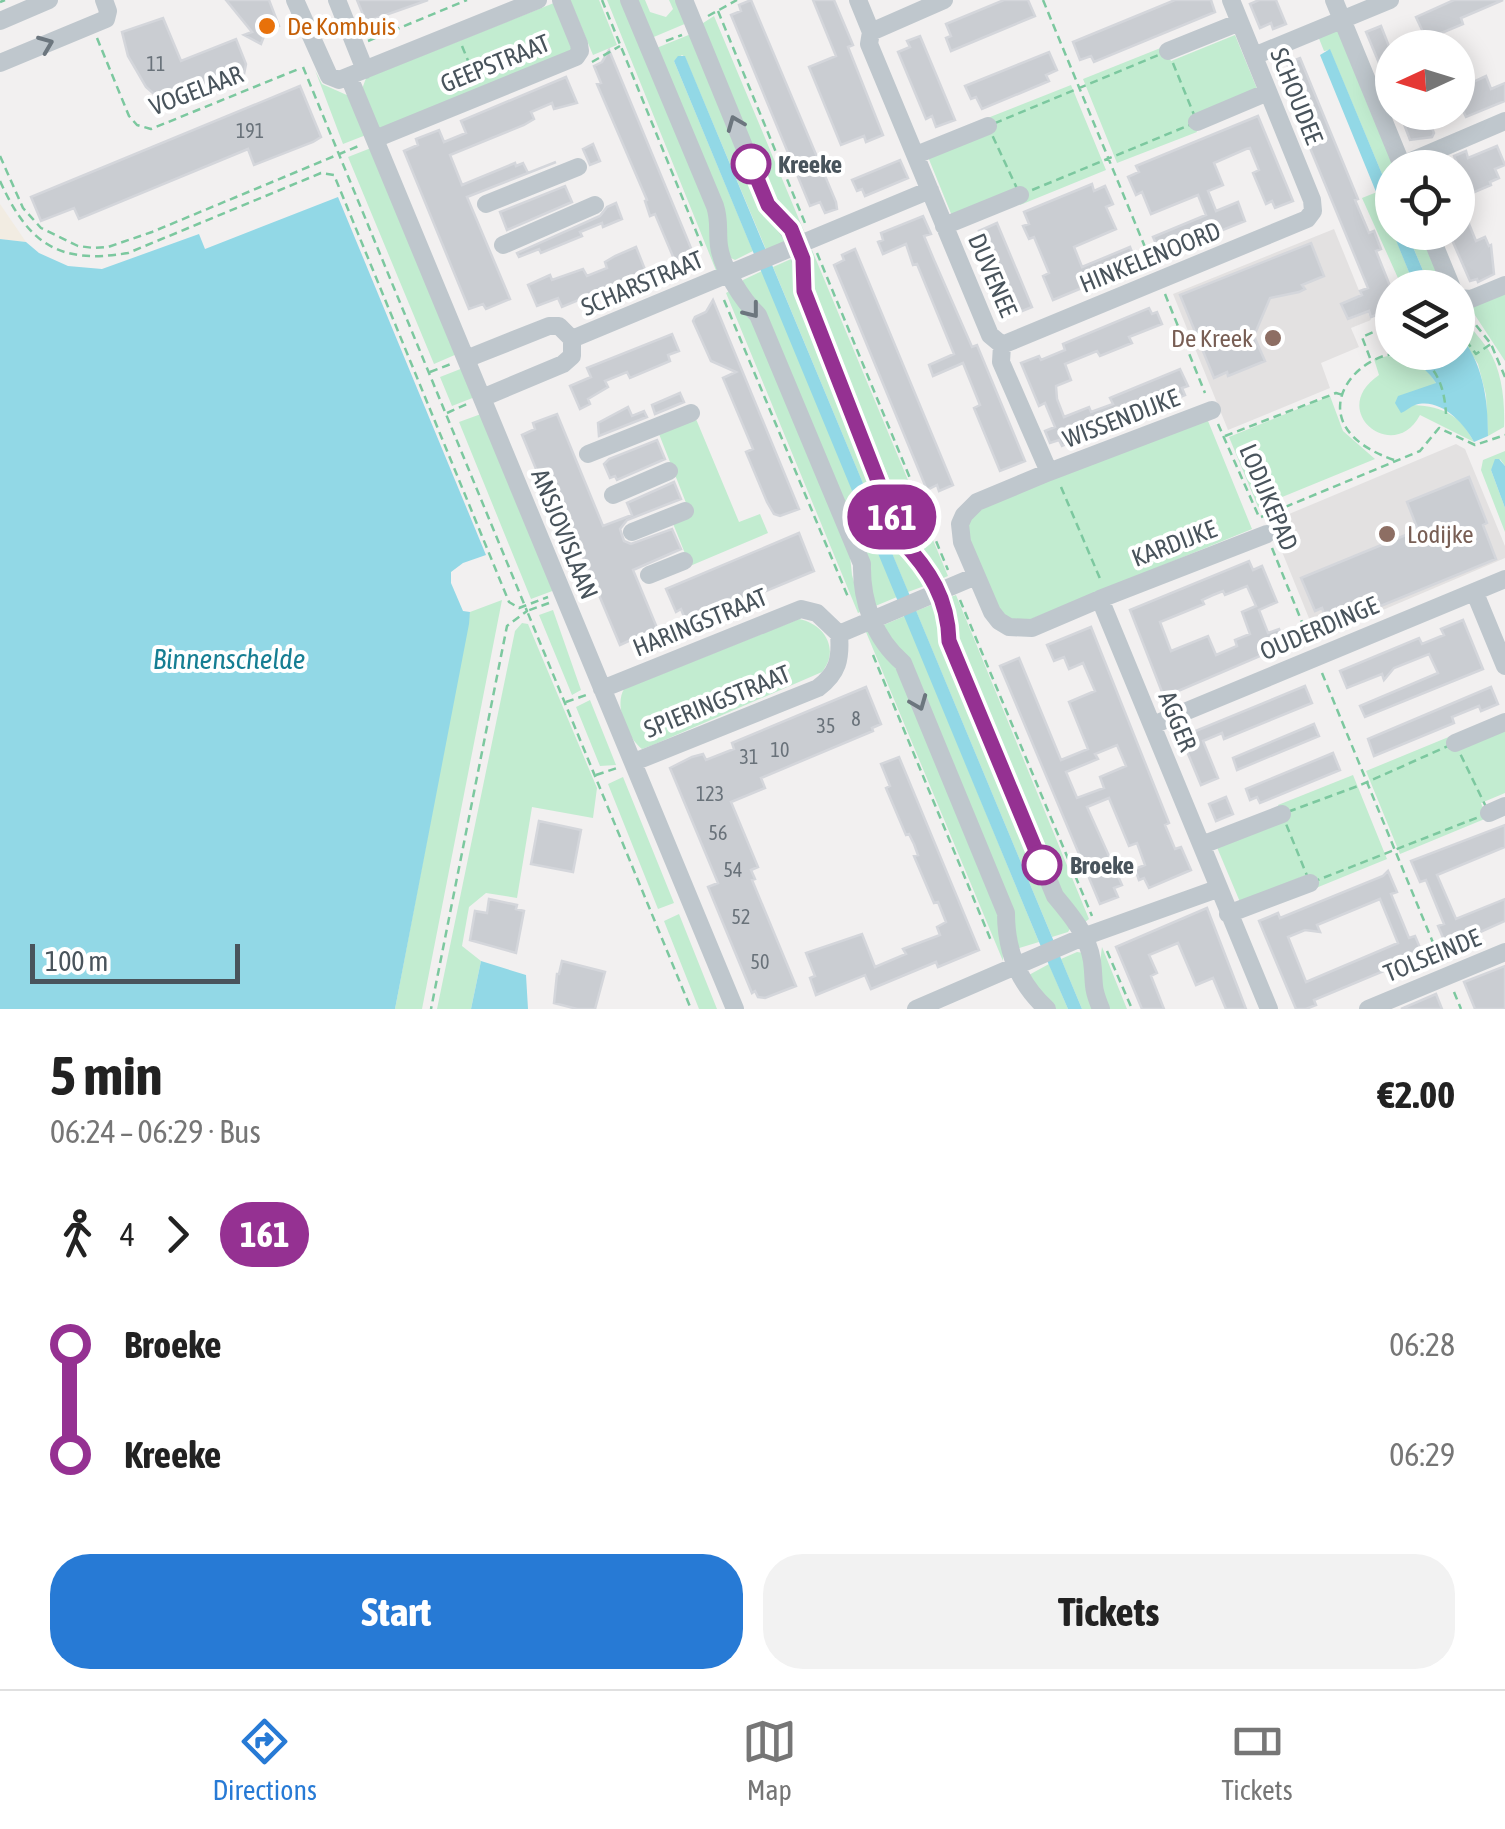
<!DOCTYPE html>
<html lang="en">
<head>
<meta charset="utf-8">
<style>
  body { margin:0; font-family:"Asap Condensed",sans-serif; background:#f2f2f2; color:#222; height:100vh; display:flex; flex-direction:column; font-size:38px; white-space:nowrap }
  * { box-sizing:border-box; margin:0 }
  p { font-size:32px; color:#767676 }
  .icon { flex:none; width:55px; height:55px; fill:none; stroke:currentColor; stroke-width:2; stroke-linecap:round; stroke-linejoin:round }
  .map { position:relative; height:1009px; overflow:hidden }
  .panel { display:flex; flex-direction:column; background:#fff; flex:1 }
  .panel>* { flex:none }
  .badge { padding:0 20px; border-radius:32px; font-size:35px; line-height:65px }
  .needle { width:65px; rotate:266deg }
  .fabs { position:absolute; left:1375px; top:30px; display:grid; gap:20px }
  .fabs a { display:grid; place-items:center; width:100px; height:100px; border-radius:50%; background:#fff; box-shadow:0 5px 25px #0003; font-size:50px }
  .scale { position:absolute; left:30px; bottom:25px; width:210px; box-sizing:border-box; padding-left:10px; border:5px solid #49545c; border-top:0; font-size:28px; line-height:35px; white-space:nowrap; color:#49545c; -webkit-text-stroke:8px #fff; paint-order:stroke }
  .map>.badge { position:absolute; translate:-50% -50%; box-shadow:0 0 0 5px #fff }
  .legs { display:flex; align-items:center; gap:15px; height:110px; padding:0 50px; font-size:32px }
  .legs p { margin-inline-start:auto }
  .head { display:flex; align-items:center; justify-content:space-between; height:170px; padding:0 50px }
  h1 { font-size:55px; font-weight:700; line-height:75px }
  .button { display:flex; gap:20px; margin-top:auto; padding:20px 50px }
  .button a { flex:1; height:115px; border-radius:40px; background:#277ad5; color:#fff; font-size:40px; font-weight:700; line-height:115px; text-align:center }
  .button a+a { background:#f2f2f2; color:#222 }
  ul { padding:0 50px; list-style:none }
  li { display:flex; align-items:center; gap:35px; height:110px; font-size:38px }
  li i { display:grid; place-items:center; width:15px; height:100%; margin:0 12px; background:currentColor }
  li i::after { content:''; width:25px; height:25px; margin:-12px; border:8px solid; border-radius:50%; background:#fff }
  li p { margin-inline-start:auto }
  li:first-child i { background:linear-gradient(#0000 50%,currentColor 0) }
  li:last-child i { background:linear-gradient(currentColor 50%,#0000 0) }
  .tab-bar { display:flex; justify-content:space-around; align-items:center; height:140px; border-top:2px solid #e0e0e0; background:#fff; font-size:28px; color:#767676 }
  .tab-bar a { display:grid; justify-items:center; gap:5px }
  .tab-bar .on { color:#277ad5 }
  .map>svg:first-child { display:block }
</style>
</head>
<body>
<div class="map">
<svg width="1505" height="1009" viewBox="0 0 1505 1009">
  <rect width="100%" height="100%" fill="#f2f0f0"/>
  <!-- education -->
  <path fill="#e3e1e1" d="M1334,229L1371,320L1351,328L1359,347L1321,363L1330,388L1228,430L1173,294Z
    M1456,444L1465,449L1505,546V558L1317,638L1270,522Z"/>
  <!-- green -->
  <path fill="#c2ecd0" d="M570,0H599L617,45L593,55Z
    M607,0H621L712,218L722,271L717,273Z
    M633,0H645L650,12L666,17L673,9L669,0H677L687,23L649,39Z
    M554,3L574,51L378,132L361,92L366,78Z
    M714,16L806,236L803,237L773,196L700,25Z
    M1337,29L1394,167L1392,198L1330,50L1324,51L1318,36Z
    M691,34L792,242L767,252L685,57L682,55L674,61L753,251L735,260L729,257L654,49Z
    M1235,35L1258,91L1192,118L1197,132L1117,163L1083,79L1163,47L1171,61Z
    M315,70L322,84L349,96L366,135L343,144Z
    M1071,85L1106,170L1020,205L1014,191L952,216L928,157L985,119Z
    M371,148L457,354L434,364L348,157Z
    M1377,192L1415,287H1402L1362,198Z
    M1407,233H1421L1443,287H1430Z
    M812,250L948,576L941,579L933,563L915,541L818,309L809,253Z
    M791,259L797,261L927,585L908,592L773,267Z
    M762,271L897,597L873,607L742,289L743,280Z
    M731,290L738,305L757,320L850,556L852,575L862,611L858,613L726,293Z
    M1505,292V361L1469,306Z
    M1460,309C1467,325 1478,335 1488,349C1502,370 1505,401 1504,427L1488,436L1486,395L1478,364L1458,333Z
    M1388,356C1411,359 1424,363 1436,383L1414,405C1444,407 1460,415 1474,442L1420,415C1394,465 1326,411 1379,375L1374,359Z
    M463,368L475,397L452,406L440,377Z
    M1330,396L1343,431L1375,459L1258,507L1229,437Z
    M481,414L555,590L531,599L459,422Z
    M1206,416L1252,529L1019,624L1002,615L966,539V523L977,510Z
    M696,419L739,522L760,514L768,533L690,566L672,521L690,513L659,434Z
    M1505,451V466L1500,459L1491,470L1505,508V532L1481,470L1483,460Z
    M956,595L1089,919L1085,922L1061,893L954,636L948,598Z
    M502,600L422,1009H395L470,612Z
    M936,603L1072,925L1068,932L1052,937L916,611Z
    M553,610L581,690L572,695L539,615Z
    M905,616L1039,942L1016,949L881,626Z
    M799,619C825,624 840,650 822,672L653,745L642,749C627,737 614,706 624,689Z
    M522,623L528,624L597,788L593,818L532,807L517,898L486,893L469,907L462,946L481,961L471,1009H437L515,631Z
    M870,630L899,670L994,898L1002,926L1003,961L866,632Z
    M590,700L616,765L600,766L576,707Z
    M1505,730V793L1481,803L1487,818L1400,854L1366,771L1451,736Z
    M1353,775L1387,859L1311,890L1304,876L1240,902L1216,845L1284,819L1278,805Z
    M623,777L674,903L658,909L608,784Z
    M679,914L717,1009H699L664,921Z
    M1102,947L1127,1009H1109L1098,978Z
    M1077,952L1084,953L1097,1009H1082L1061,959Z
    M1049,964L1068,1009H1051L1027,976Z"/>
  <!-- sand -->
  <path fill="#f2ece2" d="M0,204L26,242L0,239Z"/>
  <!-- water -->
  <path fill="#92d8e6" d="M1330,49L1392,198V231L1320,55Z
    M678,56H685L1082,1009H1068L1039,942L674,61Z
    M338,197L486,555L463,563L451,572V583L463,611L470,612L469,624L395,1009H0V239L26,242L39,253L68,266L102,269L199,234L205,249Z
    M1393,233H1407L1430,287H1415Z
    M1458,333C1483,362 1488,398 1488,436L1474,442C1464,423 1440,397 1415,405C1410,407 1406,411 1401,413L1395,403L1398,396L1436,383C1429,371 1416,364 1412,353L1458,352Z
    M1495,459H1499L1505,466V508L1491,470Z
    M481,961L526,975L528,1009H471Z"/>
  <!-- building -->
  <path fill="#cacdd2" stroke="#d4d6db" stroke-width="2.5" fill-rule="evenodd" d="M226,0H269L279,26L266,31L261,44L244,35L252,32Z
    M357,0H428L366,22Z
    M751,0L836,202L837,209L825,213L820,202L810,206L731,15L741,11L739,5Z
    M813,0H834L853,45L848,47L883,135L866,142L864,136L841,145L809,67L836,56Z
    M1004,0H1028L1035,16L951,51L946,38L951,36L946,24Z
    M1175,0H1211L1215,12L1094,62L1091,56L1080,60L1073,42Z
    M1259,0H1276L1286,24L1273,29L1271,23L1260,28L1250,4Z
    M1454,0H1503L1461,18L1463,24L1439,34L1441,40L1429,45L1416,17Z
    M163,18L181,61L236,39L246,64L244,74L185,100L171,101L155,95L146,87L128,56L122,32Z
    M1381,26L1392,54V94L1366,32Z
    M920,36L955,120L936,127L932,116L926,119L898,52L910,47L907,41Z
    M609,50L686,236L699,268L686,262L677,266L655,214L650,216L645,201L647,200L597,84L601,83L594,66L602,62Z
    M1049,52L1057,70L1046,75L1049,81L982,109L976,97L971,99L965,86Z
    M1300,58L1358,199L1355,200L1369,233L1374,231L1381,249L1376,251L1392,291V309L1371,317L1369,311L1348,319L1341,304L1362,295L1360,291L1368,288L1279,73L1289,69L1287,63Z
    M1486,76L1491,89L1505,83V101L1466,117L1460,104L1458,105V89Z
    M566,77L577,103L554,109L552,103L531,112L534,119L524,125L450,155L462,185L515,163L516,166L523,163L528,173L556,162L467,197L510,299L486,309L483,304L469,309L404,151L418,145L416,139L439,130L444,142L466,133L461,121Z
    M300,86L321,137L313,142L254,165L248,149L79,219L74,208L41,221L31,197Z
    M1419,112L1421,119L1427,116L1434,133L1432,137L1410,140L1402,119Z
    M1258,116L1293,201L1275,208L1272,201L1266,204L1253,173L1259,170L1250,148L1246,149L1214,163L1223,185L1208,191L1216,211L1238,202L1245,221L1161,255L1153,237L1206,215L1198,195L1151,214L1142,192L1136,195L1128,177L1139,172L1136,166Z
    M593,144L600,161L590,165L583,149Z
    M1497,146L1505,165L1495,169L1499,178L1490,182L1491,185L1465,196L1469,224L1476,241L1485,237L1489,246L1491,245L1494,274L1478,282L1477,279L1470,281L1449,233L1458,232V187L1465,183L1454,156L1466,151L1468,158Z
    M900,160L908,178L865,196L862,189L857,191L852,180Z
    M1092,184L1094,191L1105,186L1113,204L1106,207L1116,229L1074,247L1082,267L1130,247L1137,265L1053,300L1043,276L1049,273L1034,237L1029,239L1023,226L1029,224L1024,212Z
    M565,186L572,202L507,230L500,212Z
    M616,203L622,219L603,227L602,223L580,232L582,236L541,253L539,249L519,257L517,253L600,216L607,207Z
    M923,216L931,234L924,236L934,260L972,347L977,345L1025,461L1000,471L974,408L980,405L963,363L933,376L929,365L954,354L917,264L913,265L906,244L883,254L878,242L883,240L881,233Z
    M997,223L1032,307L1020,312L1017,306L1005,312L977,244L984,242L979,231Z
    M1311,243L1324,276L1302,285L1305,289L1299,292L1270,298L1254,336L1265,361L1228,376L1227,372L1214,378L1180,295Z
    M636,247L646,272L562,307L558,298L537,306L528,285L550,275L552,280L583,269L587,276L607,268L605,262L615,256Z
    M855,249L953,485L939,491L937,485L927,490L834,265L844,260L842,255Z
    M713,300L799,509L780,516L774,514L767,502L746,452L753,449L723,378L736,372L711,361L693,321L695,317L706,312Z
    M1149,308L1152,314L1157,312L1162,324L1129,337L1132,343L1100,356L1097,351L1065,364L1071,380L1056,386L1057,399L1064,417L1089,407L1091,412L1113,404L1110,398L1180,369L1188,386L1182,388L1185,395L1062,446L1059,440L1050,443L1045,431L1055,427L1045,403L1039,406L1021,363L1039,356L1041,360L1065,350L1063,344Z
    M672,334L679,351L668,355L670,361L630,378L627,372L605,381L608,387L588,399L590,404L580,409L570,386L591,377L587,368Z
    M680,393L684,402L655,414L652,405Z
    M628,407L632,416L644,411L647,417L599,436L598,423Z
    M557,414L603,526L632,515L627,503L674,482L681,499L627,520L620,529L624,541L631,544L672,529L681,549L633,570L660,635L636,645L633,639L620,645L575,538L566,542L522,435L535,429L533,423Z
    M657,440L665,459L617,480L615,476L610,478L604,464L609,459Z
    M1469,477L1487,523L1483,525L1496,559L1329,627L1322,608L1315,611L1301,578L1418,530L1407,502Z
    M799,533L814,571L687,624L681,609L676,612L666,589Z
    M1249,561L1253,570L1262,566L1277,602L1259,610L1268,633L1279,629L1286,645L1164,697L1130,610ZM1247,586L1256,606L1242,612L1250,634L1235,640L1237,646L1216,655L1208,636L1171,651L1160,622L1204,604L1202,600L1213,595L1223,591L1225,595Z
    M1463,620L1483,669L1365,717L1360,706L1438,673L1429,654L1394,668L1384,680L1382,674L1347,688L1340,671L1419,638L1422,644L1444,635L1441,629Z
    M1091,627L1169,823L1165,825L1175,849L1181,847L1191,870L1149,888L1144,878L1139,880L1135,869L1145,865L1137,843L1129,846L1109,798L1087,807L1122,885L1114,888L1118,897L1100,904L1000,666L1019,658L1061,760L1088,749L1069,702L1095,691L1083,663L1069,669L1064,657L1054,661L1047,645ZM1117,745L1126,766L1100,777L1104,788L1077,798L1066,772L1098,759L1095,754Z
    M1305,686L1312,703L1224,739L1222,733L1203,741L1218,778L1201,785L1181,737Z
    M866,687L881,724L872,728L873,731L761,778L765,788L731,802L758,867L751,870L755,879L752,880L796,986L765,998L758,997L755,991L752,993L708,887L718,883L670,768L692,757L703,754L706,760L734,749L732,743Z
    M1491,687L1498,704L1481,711L1479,706L1452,717L1454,723L1374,756L1368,739Z
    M1314,724L1319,736L1237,770L1233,758Z
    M1333,753L1340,770L1260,803L1257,797L1250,800L1246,789Z
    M899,757L979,950L938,967L936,962L871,989L865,975L816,995L810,978L815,976L806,953L862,934L875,967L906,954L903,949L940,935L937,927L946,922L938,902L934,903L914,856L918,855L914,844L909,834L906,835L886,788L890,786L881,764Z
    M1226,797L1233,814L1216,821L1209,804Z
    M539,821L581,830L573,872L531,864Z
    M1505,825V847L1437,875L1456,919L1505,899V921L1447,947L1438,926L1444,924L1426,880L1420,882L1411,861Z
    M1388,871L1397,892L1391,894L1409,938L1415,936L1424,957H1417L1314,1000L1316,1005L1306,1009H1296L1259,921L1278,913L1280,918L1383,876ZM1380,899L1398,943L1306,982L1288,937L1305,930L1320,932L1317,925Z
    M489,899L517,905L516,909L524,911L516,953L470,940L475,911L487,913Z
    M1207,908L1246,1009H1226L1213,978L1196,985L1178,943L1149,955L1157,973L1151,976L1164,1009H1142L1116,947Z
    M562,961L605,972L595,1009H577L554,1003L557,974H559Z
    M1505,966V1009H1475L1464,982Z
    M1436,994L1442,1009H1401Z"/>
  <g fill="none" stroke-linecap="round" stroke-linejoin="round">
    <!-- path -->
    <path stroke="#7cc89f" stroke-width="2.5" stroke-dasharray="8 5" stroke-linecap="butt" d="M602,0L702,246
      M1043,0L1152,264
      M0,2L5,0
      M718,11L805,223
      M708,16L737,0
      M97,38L129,116L137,125L151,129L301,68
      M368,41L467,0
      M666,41L682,35
      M462,46L476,80
      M1168,51L1197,122L1020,195L988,126Z
      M592,62L620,46
      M303,67L527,611L507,626L431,1009
      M0,156L23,208L41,228L78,246L94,248L108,247L152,232L361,145
      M0,181C28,243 58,265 128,253L321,173L334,175L509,602L519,608L548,597
      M817,253L948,570
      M1165,294L1205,393
      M724,300L848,597
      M1468,315L1491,344L1505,377
      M1458,330L1476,354L1491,344
      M1458,332L1472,321
      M1370,358L1362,337L1392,324
      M1427,366L1439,352
      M430,372L451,364
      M447,413L467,404
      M1218,424L1259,517
      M1225,436L1336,393L1343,395
      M1394,460C1250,410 1439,276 1446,414
      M1061,487L1101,581
      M1261,517L1420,451L1439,428L1475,445L1505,435
      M1272,548L1310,642
      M960,600L1092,916
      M549,603L527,611L691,1009
      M873,655L992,943
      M1322,673L1441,962
      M566,702L586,695
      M1455,743L1489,813L1310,883L1282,814L1358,786Z
      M596,775L617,768
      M1107,951L1132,1009
      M1454,992L1461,1009"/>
    <!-- minor -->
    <path stroke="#bfc7cd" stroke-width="18" d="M295,0L329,76L339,80L538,0
      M337,0L365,70
      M629,0L715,206C720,221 717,231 719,246C722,268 742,300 758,315L862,564C861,601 874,638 903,663L1006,913C1006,951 1018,983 1047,1009
      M684,0L768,205C796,235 802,250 804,291L901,539C929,570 948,599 949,641L1055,896C1071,915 1088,935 1092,961C1095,984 1091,985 1101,1009
      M858,0L871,32L869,44L990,335L1002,345L1001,362L1049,472L977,502L964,515L960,524L962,542L992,612L999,621L1009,627L1032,628L1100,599L1269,1009
      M1334,0L1403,168
      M0,21L49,0
      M871,32L944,0
      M1168,51L1240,22
      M1254,56L1390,0
      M0,63L106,19L108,11L104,0
      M349,77L735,1009
      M1197,122L1268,92
      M375,139L576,57L580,51L579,44L561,0
      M916,155L988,126
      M1402,165L1505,121
      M486,204L578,167
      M944,226L1020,195
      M1429,232L1452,288
      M503,245L595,205
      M1458,298L1471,299L1505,285
      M572,339L930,190
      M1002,345L1307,219L1313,211L1312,200L1231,0
      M466,359L549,326H559L572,339V356L563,364L482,398
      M588,454L691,413
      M1049,472L1212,410
      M613,495L669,471
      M632,532L685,511
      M649,575L684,561
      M1471,594L1477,598L1505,666
      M1100,599L1267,534
      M602,689L801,609L817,613L839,634L976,576
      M1153,725L1505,579
      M1455,743L1505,722
      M634,762L818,688C838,673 841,659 839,634
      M1489,813L1505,806
      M1202,845L1282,814
      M1228,914L1310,883
      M916,1009L1083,937L1217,889
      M1368,1009L1505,952"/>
  </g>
  <!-- one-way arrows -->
  <defs><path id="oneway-chevron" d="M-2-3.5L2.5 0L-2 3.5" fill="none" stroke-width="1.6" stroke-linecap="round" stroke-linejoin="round" transform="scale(2.5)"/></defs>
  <g stroke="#6c767e">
    <use href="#oneway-chevron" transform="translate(46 44) rotate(-22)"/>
    <use href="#oneway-chevron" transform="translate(735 123) rotate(-112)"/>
    <use href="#oneway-chevron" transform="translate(752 311) rotate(52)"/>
    <use href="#oneway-chevron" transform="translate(919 703) rotate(68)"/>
  </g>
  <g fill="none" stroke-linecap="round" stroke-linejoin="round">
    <!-- line-1 casing -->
    <g stroke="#fff" stroke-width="22">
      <path id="line-1" d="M751,164L768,205L791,229L803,259L804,291L901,540C930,570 948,599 949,641L1042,865"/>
    </g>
    <!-- line-1 -->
    <use href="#line-1" stroke="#953192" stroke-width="15"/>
  </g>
  <!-- markers -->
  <circle fill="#e8710a" stroke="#fff" stroke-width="4" cx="267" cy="26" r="10"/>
  <g fill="#fff" stroke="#953192" stroke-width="5">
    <circle cx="751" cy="164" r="18"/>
    <circle cx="1042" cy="865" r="18"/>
  </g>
  <g fill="#8d6e63" stroke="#fff" stroke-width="4">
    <circle cx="1273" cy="338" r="10"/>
    <circle cx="1387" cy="534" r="10"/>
  </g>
  <g text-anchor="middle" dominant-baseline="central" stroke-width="8" stroke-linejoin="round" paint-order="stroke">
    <!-- number labels -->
    <g font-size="20" fill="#69727a">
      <text x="156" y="63">11</text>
      <text x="250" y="130">191</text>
      <text x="856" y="718">8</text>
      <text x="826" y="725">35</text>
      <text x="780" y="749">10</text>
      <text x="749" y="756">31</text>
      <text x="710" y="793">123</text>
      <text x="718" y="832">56</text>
      <text x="733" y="869">54</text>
      <text x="741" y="916">52</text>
      <text x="760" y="961">50</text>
    </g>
    <!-- food labels -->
    <g font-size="25" fill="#c56008" stroke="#fff" text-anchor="start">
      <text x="287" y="26">De Kombuis</text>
    </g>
    <!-- street labels -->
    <g font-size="25" fill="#49545c" stroke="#fff">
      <text transform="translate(495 63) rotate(-22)">GEEPSTRAAT</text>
      <text transform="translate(196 90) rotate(-21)">VOGELAAR</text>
      <text transform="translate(1297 96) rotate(68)">SCHOUDEE</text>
      <text transform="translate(1150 257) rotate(-22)">HINKELENOORD</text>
      <text transform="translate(993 275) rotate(67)">DUVENEE</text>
      <text transform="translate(642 283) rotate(-23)">SCHARSTRAAT</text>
      <text transform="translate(1121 418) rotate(-21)">WISSENDIJKE</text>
      <text transform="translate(1269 497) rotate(67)">LODIJKEPAD</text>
      <text transform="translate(565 534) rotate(68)">ANSJOVISLAAN</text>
      <text transform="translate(1174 543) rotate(-21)">KARDIJKE</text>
      <text transform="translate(700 622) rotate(-22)">HARINGSTRAAT</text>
      <text transform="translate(1319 628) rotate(-23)">OUDERDINGE</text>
      <text transform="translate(717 701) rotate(-22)">SPIERINGSTRAAT</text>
      <text transform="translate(1178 721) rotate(68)">AGGER</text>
      <text transform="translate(1432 955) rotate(-22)">TOLSEINDE</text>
    </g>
    <!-- stop labels -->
    <g font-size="25" font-weight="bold" fill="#49545c" stroke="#fff" text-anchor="start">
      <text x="778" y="164">Kreeke</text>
      <text x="1070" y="865">Broeke</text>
    </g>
    <!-- education labels -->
    <g font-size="25" fill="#785e54" stroke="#fff" text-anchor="end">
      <text x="1253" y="338">De Kreek</text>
      <text x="1407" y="534" text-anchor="start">Lodijke</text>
    </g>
    <!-- water labels -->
    <g font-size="28" font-style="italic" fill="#167e93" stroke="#fff">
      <text x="229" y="659">Binnenschelde</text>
    </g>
  </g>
</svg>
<div class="fabs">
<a><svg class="needle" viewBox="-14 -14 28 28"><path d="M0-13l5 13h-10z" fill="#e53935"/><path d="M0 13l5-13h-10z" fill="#767676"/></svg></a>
<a><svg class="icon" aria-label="locate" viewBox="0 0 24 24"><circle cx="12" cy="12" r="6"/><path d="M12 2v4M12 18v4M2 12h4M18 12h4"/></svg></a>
<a><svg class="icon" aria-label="layers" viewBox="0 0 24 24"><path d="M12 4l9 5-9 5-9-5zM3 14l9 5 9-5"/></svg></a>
</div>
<div class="scale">100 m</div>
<b class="badge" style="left:892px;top:517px;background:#953192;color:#fff">161</b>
</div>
<section class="panel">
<div class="head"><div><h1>5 min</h1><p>06:24 – 06:29 · Bus</p></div><b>€2.00</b></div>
<div class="legs"><svg class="icon" aria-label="walk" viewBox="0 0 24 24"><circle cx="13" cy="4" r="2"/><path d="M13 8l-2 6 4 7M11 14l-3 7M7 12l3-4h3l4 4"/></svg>4<svg class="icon" aria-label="forward" viewBox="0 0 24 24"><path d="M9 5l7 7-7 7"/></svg><b class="badge" style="background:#953192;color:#fff">161</b></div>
<ul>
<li><i style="color:#953192"></i><b>Broeke</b><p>06:28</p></li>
<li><i style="color:#953192"></i><b>Kreeke</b><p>06:29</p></li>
</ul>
<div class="button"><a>Start</a><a>Tickets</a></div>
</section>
<nav class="tab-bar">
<a class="on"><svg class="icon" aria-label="directions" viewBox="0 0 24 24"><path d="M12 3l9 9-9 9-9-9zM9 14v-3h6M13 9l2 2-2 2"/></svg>Directions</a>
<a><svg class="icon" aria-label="map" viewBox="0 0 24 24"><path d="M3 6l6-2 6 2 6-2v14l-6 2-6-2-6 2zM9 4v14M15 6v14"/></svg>Map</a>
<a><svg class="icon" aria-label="tickets" viewBox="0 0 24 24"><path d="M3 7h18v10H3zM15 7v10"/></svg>Tickets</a>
</nav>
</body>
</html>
